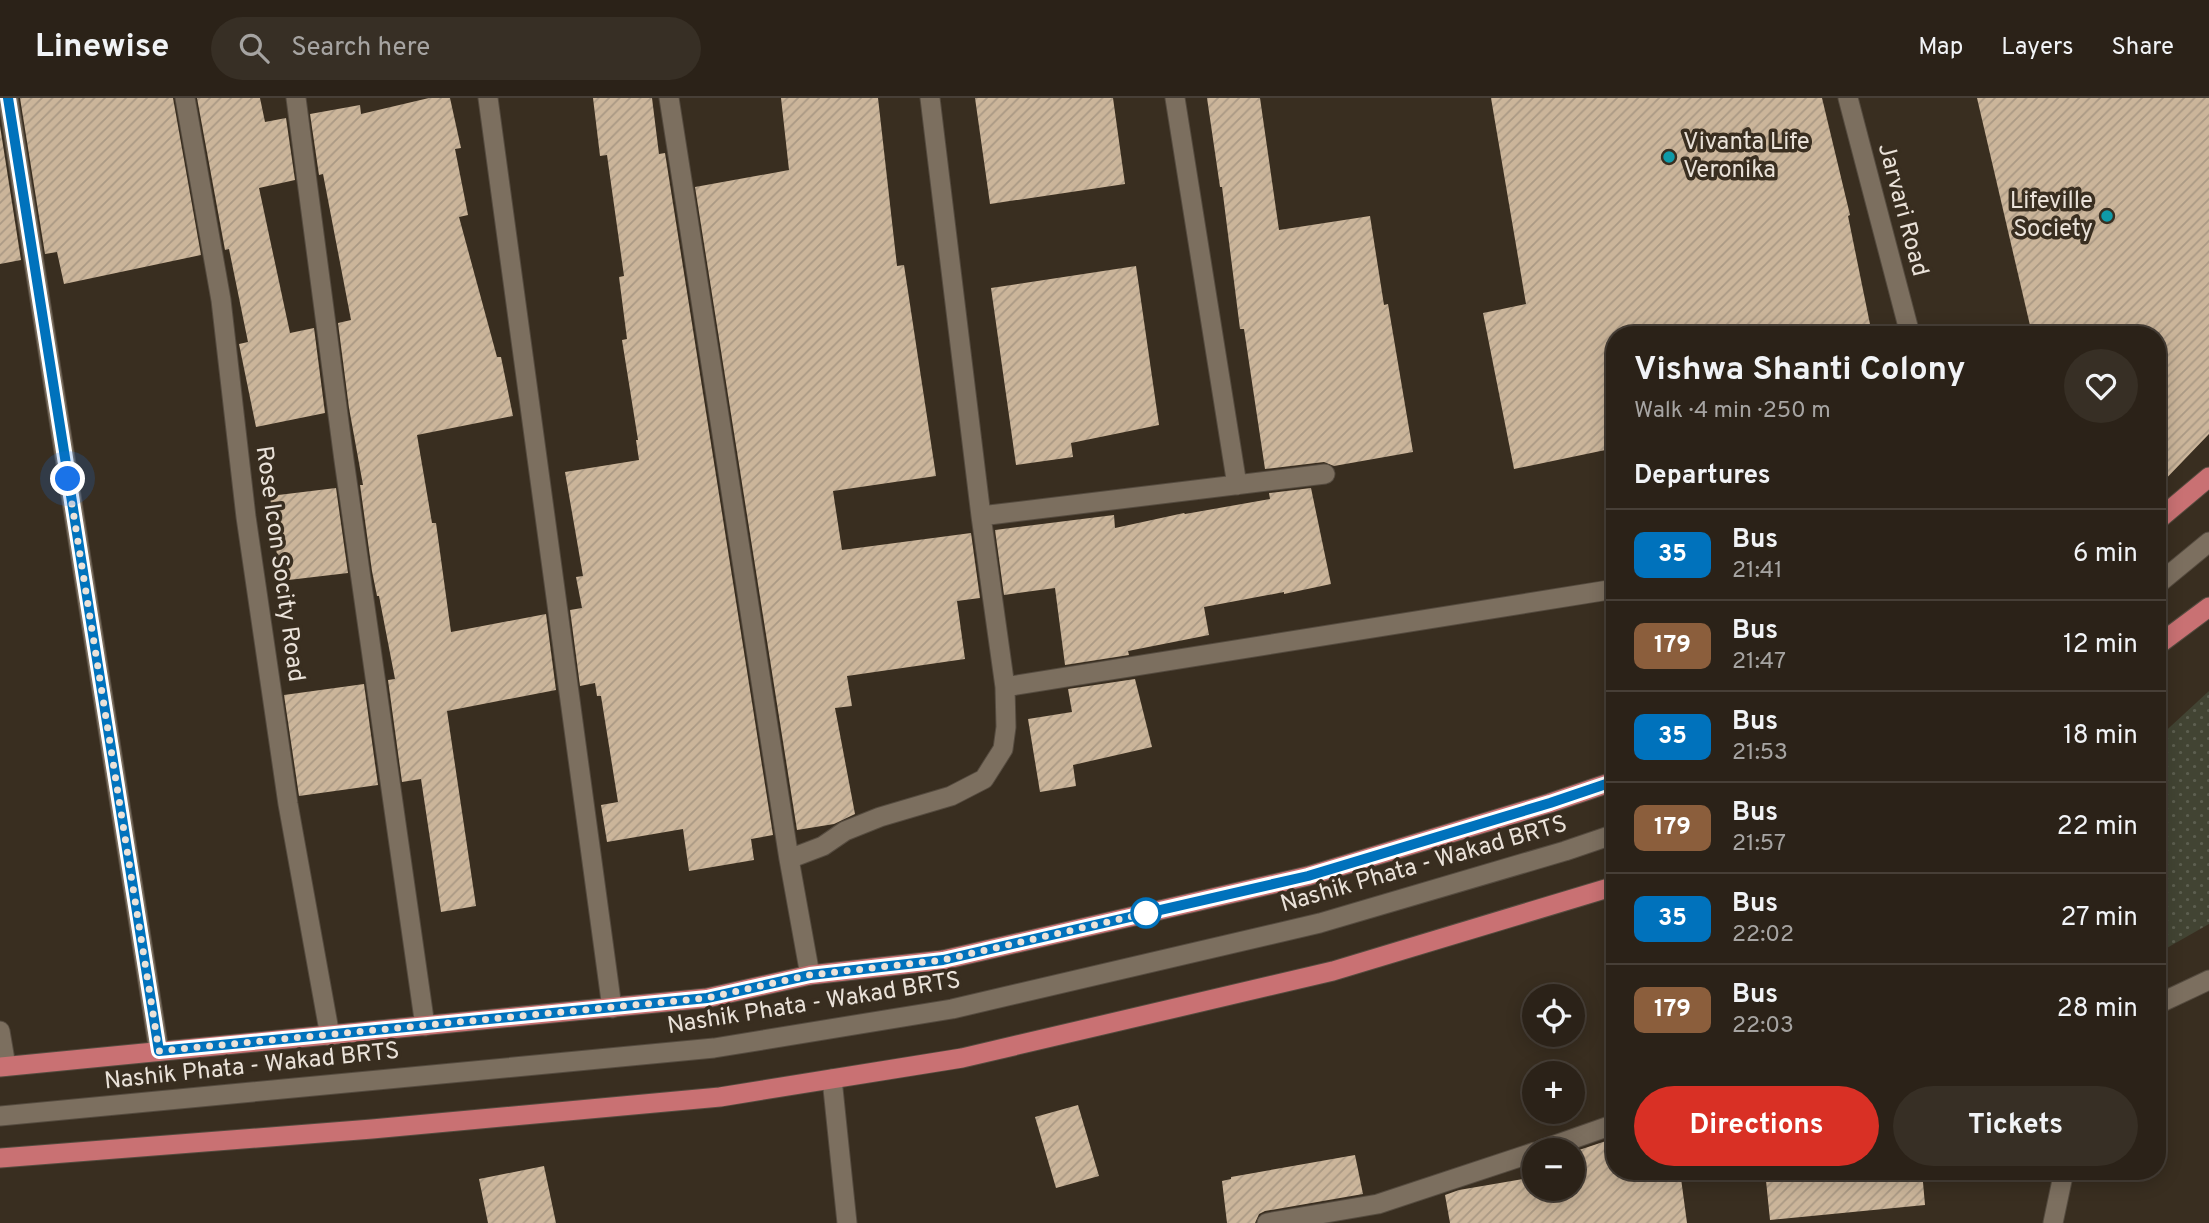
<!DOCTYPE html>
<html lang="en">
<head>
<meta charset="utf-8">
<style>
  body { margin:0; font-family:Overpass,sans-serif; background:#372f25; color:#f1f3f6; height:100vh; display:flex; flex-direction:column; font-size:26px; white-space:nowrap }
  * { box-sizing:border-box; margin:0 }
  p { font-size:23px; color:#a6a4a2 }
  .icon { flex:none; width:38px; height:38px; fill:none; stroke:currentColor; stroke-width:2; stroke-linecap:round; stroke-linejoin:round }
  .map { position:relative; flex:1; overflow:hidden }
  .side { position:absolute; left:1606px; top:228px; width:560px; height:854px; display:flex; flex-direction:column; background:#2b2218; border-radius:28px; box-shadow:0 4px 18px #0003,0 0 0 2px #473f37 }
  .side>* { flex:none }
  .badge { padding:0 14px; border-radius:10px; font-size:24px; line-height:46px }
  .fabs { position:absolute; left:1522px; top:886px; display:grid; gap:14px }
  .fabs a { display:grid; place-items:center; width:63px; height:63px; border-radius:50%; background:#2b2218; box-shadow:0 4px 18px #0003,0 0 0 2px #473f37; font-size:35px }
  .you { position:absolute; width:35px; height:35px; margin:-18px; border:5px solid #fff; border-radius:50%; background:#1a73e8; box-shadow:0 0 0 10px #1a73e833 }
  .map>.badge { position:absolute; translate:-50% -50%; box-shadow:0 0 0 4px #fff }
  h2 { padding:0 28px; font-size:26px; line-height:63px }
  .round { display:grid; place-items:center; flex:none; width:74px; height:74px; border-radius:37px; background:#372f25 }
  .overview { display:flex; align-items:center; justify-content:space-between; height:119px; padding:0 28px }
  h1 { font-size:33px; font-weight:700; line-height:52px }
  .action { display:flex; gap:14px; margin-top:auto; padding:14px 28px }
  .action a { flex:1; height:80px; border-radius:42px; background:#d93025; color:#fff; font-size:28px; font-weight:700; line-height:80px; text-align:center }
  .action a+a { background:#372f25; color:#f1f3f6 }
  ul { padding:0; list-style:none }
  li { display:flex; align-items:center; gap:21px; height:91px; padding:0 28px; border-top:2px solid #473f37 }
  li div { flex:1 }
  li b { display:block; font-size:26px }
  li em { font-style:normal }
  li .badge { min-width:77px; font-weight:700; text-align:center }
  header { display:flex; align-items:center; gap:42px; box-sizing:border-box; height:98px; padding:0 35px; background:#2b2218; border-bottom:2px solid #473f37 }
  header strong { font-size:33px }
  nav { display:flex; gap:38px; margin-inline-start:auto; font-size:24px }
  .search { width:490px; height:63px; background:#372f25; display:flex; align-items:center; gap:18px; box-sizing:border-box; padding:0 24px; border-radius:38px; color:#a6a4a2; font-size:26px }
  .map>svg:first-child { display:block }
</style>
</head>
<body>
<header>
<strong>Linewise</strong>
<div class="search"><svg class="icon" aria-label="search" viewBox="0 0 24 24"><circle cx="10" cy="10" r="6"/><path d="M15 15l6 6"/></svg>Search here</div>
<nav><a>Map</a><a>Layers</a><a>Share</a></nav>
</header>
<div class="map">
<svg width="2209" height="1125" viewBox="0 0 2209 1125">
  <defs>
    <pattern id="park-dots" width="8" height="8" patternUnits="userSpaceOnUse" patternTransform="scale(1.75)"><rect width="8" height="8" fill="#424433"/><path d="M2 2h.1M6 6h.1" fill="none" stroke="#5d5f50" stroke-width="1.8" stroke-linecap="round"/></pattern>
    <pattern id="building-hatch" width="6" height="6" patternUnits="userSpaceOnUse" patternTransform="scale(1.75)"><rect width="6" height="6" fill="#cbb59a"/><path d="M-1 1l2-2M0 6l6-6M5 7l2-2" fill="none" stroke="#aa9984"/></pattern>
  </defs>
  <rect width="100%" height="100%" fill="#392e20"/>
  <!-- park -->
  <path fill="url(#park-dots)" d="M2209,593V826L2158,855V640Z"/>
  <!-- building -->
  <path fill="url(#building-hatch)" d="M20,0H173L201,157L64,186L57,154L45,156Z
    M197,0H260L265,24L286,20L295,82L259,90L290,235L314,230L325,315L256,329L239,246L248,244L229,151L225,152Z
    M429,0H450L461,50L455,51L468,117L459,119L497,259H501L513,318L417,337L432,425H436L451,534L546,516L556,592L447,613L476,808L441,814L421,681L402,684L388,582L395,581L379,498H377L372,473L360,387H363L349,310L338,225L351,222L323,76L319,77L310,16L360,7L361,16Z
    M593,0H652L659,56L665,55L773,737L751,741L754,762L689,773L683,731L607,744L601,707L618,704L601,598H597L595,585L580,588L570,512L582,510L576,479L583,478L565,374L639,362L636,342H638L622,242L627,241L619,179L624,178L607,57L600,58Z
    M781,0H878L897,168L904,167L936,378L833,393L842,452L971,435L980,500L957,503L965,561L847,578L852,608L835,610L855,716L834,726L797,732L695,89L789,72Z
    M975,0H1113L1125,86L990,106Z
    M1207,0H1260L1279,132L1370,118L1384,207L1388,206L1413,354L1334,368L1324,364L1265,371L1244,231H1240L1222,89H1220Z
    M1491,0H1822L1850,117L1848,118L1872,236H1615V350L1514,371L1483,215L1526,206Z
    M1977,0H2209V336L2158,389V236H2032Z
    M0,28L21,162L0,166Z
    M1136,168L1159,327L1071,345L1073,359L1016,367L991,190Z
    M336,390L348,475L280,483L270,398Z
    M1311,390L1331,486L1284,496V494L1204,509L1209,537L1128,553L1129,557L1065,567L1055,490L1004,497L995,432L1114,417L1115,430L1184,415L1185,416L1270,401L1269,395Z
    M1135,581L1152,649L1073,667L1076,688L1040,694L1028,621L1072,614L1068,591Z
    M364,586L378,687L299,698L284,597Z
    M1078,1007L1099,1078L1056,1090L1035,1019Z
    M1615,1040V1073H1680L1687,1125H1450L1445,1097L1459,1092L1535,1079V1090H1573V1072L1579,1071L1576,1053Z
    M1355,1057L1363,1096L1265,1113L1259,1116L1255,1125H1227L1222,1083L1231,1081V1079Z
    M544,1068L556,1125H488L479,1081Z
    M1765,1073H1922L1925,1107L1770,1122Z"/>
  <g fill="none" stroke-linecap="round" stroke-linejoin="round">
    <!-- service casing -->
    <g stroke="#554b3f" stroke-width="21">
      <path id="service" d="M2158,486L2209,444
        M0,1018L714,950L952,911L1320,825L1565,753L1615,736"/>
    </g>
    <!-- minor casing -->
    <g stroke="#554b3f" stroke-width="21">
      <path id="minor" d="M8,0L159,953
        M185,0L221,202L246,419L288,706L330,938
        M296,0L344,362L425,928
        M488,0L612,910
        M669,0L789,761L810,877
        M1175,0L1237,387
        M981,418L1325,376
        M1005,589L1615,491
        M789,761L823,748L845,733L880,719L951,698L984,681L1003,651L1006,629L1005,589L981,418L930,0
        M2158,906L2209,882
        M0,933L6,968
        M832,981L847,1125
        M1541,1052L1615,1026
        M1267,1125L1378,1106L1535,1054"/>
    </g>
    <!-- tertiary casing -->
    <g stroke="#554b3f" stroke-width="21">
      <path id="tertiary" d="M1848,0L1910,236
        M2053,1125L2064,1073"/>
    </g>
    <!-- primary casing -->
    <g stroke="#554b3f" stroke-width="21">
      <path id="primary" d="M2158,422L2209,379
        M2158,547L2209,509
        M0,969L707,900L810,877L943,862L1308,778L1550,705L1615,683
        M0,1060L372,1031L720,999L962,960L1333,873L1615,788"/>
    </g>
    <!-- service -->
    <use href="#service" stroke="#7c6f5f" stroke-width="19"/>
    <!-- minor -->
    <use href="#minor" stroke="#7c6f5f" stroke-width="19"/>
    <!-- tertiary -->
    <use href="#tertiary" stroke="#7c6f5f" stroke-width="19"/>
    <!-- primary -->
    <use href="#primary" stroke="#c97173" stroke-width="19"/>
  </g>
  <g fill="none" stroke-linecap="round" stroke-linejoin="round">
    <!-- line casing -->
    <g stroke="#fff" stroke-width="16">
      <path id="line" d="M8,0L159,953L707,900L810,877L943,862L1308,778L1550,705L1615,683"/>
    </g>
    <!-- line -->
    <use href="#line" stroke="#0072bc" stroke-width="10"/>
    <!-- walk -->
    <path stroke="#eae2d9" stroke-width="7" stroke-dasharray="0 12.6" d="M68,381L159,953L707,900L810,877L943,862L1151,814L1146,815"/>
  </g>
  <!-- markers -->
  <g fill="#0f9aa8" stroke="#392e20" stroke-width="2.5">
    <circle cx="1669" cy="59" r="7"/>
    <circle cx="2107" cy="118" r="7"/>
  </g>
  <circle fill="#fff" stroke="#0072bc" stroke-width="3.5" cx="1146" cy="815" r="14"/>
  <g text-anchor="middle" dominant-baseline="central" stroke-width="7" stroke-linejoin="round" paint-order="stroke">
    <!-- poi labels -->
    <g font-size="24" fill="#eae2d9" stroke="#392e20" text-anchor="start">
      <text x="1683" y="45">Vivanta Life<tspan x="1683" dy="28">Veronika</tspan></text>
      <text x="2093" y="104" text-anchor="end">Lifeville<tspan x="2093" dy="28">Society</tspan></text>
    </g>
    <!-- street labels -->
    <g font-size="24" fill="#eae2d9" stroke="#392e20">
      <text transform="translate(1902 112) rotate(75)">Jarvari Road</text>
      <text transform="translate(279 466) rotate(82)">Rose Icon Socity Road</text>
      <text transform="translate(1424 767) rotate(-16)">Nashik Phata - Wakad BRTS</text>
      <text transform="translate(814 906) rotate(-9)">Nashik Phata - Wakad BRTS</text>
      <text transform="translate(252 969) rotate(-6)">Nashik Phata - Wakad BRTS</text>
    </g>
  </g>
</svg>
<div class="fabs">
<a><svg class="icon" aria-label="locate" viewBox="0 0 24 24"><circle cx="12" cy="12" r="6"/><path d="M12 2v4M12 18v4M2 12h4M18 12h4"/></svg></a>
<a>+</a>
<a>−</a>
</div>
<div class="you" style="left:68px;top:381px"></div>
<section class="side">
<div class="overview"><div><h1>Vishwa Shanti Colony</h1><p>Walk · 4 min · 250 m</p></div><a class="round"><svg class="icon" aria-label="heart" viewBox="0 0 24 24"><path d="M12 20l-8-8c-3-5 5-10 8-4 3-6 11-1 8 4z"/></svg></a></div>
<h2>Departures</h2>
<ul>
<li><span class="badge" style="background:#0072bc;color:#fff">35</span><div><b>Bus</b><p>21:41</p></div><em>6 min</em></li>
<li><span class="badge" style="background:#8b5e3c;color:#fff">179</span><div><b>Bus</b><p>21:47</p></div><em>12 min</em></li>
<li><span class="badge" style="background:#0072bc;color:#fff">35</span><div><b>Bus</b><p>21:53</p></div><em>18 min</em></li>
<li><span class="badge" style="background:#8b5e3c;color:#fff">179</span><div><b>Bus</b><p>21:57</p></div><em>22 min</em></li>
<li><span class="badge" style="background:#0072bc;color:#fff">35</span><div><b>Bus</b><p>22:02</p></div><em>27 min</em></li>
<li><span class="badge" style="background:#8b5e3c;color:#fff">179</span><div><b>Bus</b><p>22:03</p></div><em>28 min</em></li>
</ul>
<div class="action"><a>Directions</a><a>Tickets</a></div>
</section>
</div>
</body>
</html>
